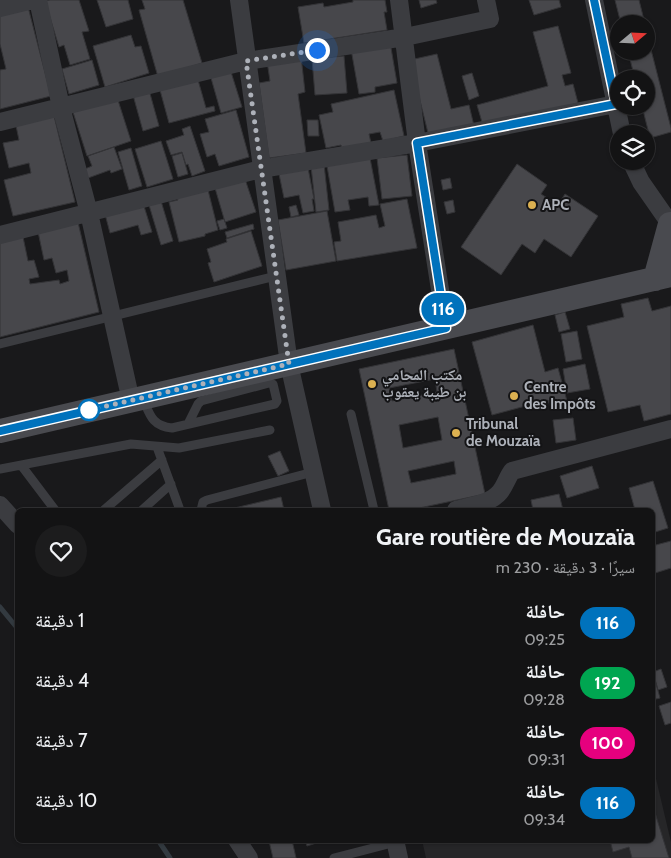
<!DOCTYPE html>
<html lang="ar">
<head>
<meta charset="utf-8">
<style>
  body { margin:0; font-family:Cabin,"Noto Naskh Arabic",sans-serif; background:#1c1c1d; color:#f1f3f6; direction:rtl; height:100vh; display:flex; flex-direction:column; font-size:19px; white-space:nowrap }
  * { box-sizing:border-box; margin:0 }
  p { font-size:16px; color:#9d9ea0 }
  .icon { flex:none; width:28px; height:28px; fill:none; stroke:currentColor; stroke-width:2; stroke-linecap:round; stroke-linejoin:round }
  .map { position:relative; flex:1; overflow:hidden; direction:ltr }
  .side { position:absolute; left:15px; top:508px; width:640px; height:335px; display:flex; flex-direction:column; background:#131314; border-radius:8px; box-shadow:0 1px 4px #0004,0 0 0 1px #323234; direction:rtl }
  .side>* { flex:none }
  .badge { padding:0 10px; border-radius:16px; font-size:18px; line-height:32px }
  .needle { width:32px; rotate:71deg }
  .fabs { position:absolute; left:610px; top:15px; display:grid; gap:10px }
  .fabs a { display:grid; place-items:center; width:45px; height:45px; border-radius:50%; background:#131314; box-shadow:0 1px 4px #0004,0 0 0 1px #323234; font-size:25px }
  .you { position:absolute; width:25px; height:25px; margin:-12px; border:4px solid #fff; border-radius:50%; background:#1a73e8; box-shadow:0 0 0 8px #1a73e833 }
  .map>.badge { position:absolute; translate:-50% -50%; box-shadow:0 0 0 2px #fff }
  .round { display:grid; place-items:center; flex:none; width:52px; height:52px; border-radius:26px; background:#1c1c1d }
  .headline { display:flex; align-items:center; justify-content:space-between; height:85px; padding:0 20px }
  h1 { font-size:24px; font-weight:800; line-height:38px }
  ul { padding:0; list-style:none }
  li { display:flex; align-items:center; gap:15px; height:60px; padding:0 20px }
  li div { flex:1 }
  li b { display:block; font-size:19px }
  li em { font-style:normal }
  li .badge { min-width:55px; font-weight:700; text-align:center }
  .map>svg:first-child { display:block }
</style>
</head>
<body>
<div class="map">
<svg width="671" height="858" viewBox="0 0 671 858">
  <rect width="100%" height="100%" fill="#19191b"/>
  <!-- built -->
  <path fill="#262628" d="M653,766L671,842V858H426L422,840H652Z"/>
  <g fill="none" stroke-linecap="round" stroke-linejoin="round">
    <!-- stream -->
    <path stroke="#333a40" stroke-width="5" d="M0,607L18,629
      M158,840L170,858"/>
  </g>
  <!-- building -->
  <path fill="#47474b" stroke="#343437" fill-rule="evenodd" d="M50,0H79L89,31L82,32L90,59L70,65L64,45L59,47L45,1Z
    M97,0H128L133,19L106,27Z
    M142,0H183L202,63L158,77L139,10L145,9Z
    M353,0H385L387,12H384L387,30L304,43L298,7L323,3L324,7L353,2Z
    M419,0H436L437,3L421,8Z
    M529,0H559L561,7L534,15Z
    M615,0H639L645,24H621Z
    M27,3L51,96L0,109V70L6,69L0,44V10Z
    M558,26L571,73L562,75L565,86L573,84L578,103L484,129L477,105L548,86L533,32Z
    M646,30L671,128V132L650,138L642,106H646V79H635L628,51H646Z
    M131,35L135,47L141,46L149,73L105,87L93,46Z
    M390,42L397,83L375,87V92L359,94L351,49Z
    M437,54L451,109L469,105L475,130L430,141L410,60Z
    M301,56L305,92L298,94L306,153L269,158L259,83L270,81L267,61Z
    M344,56L347,93L315,95L312,59Z
    M92,60L99,85L69,94L62,69Z
    M231,72L242,107L221,113L211,78Z
    M472,73L479,96L469,100L462,76Z
    M198,80L206,108L214,106L215,111L169,123L160,90Z
    M149,90L159,126L143,131L133,95Z
    M394,90L404,136L383,141L380,132L369,134L371,143L342,149L341,145L326,148L319,115L333,112L331,104Z
    M116,94L131,141L87,156L72,109Z
    M236,110L249,157L219,166L215,154L207,157L200,134L209,132L205,119Z
    M53,112L75,202L13,216L4,180L31,173L29,163L9,168L3,143L19,140L15,121Z
    M307,120H318L319,136H308Z
    M190,126L205,171L192,176L188,164L186,165L182,152L171,155L166,141L184,135L182,129Z
    M161,141L173,179L147,187L135,149Z
    M114,147L122,169L111,173L110,170L88,178L85,169L92,166L88,156Z
    M131,148L142,186L129,190L118,152Z
    M182,153L188,174L178,177L172,156Z
    M407,155L412,196L382,199L377,158Z
    M370,158L379,205L369,206L368,197L348,200L350,210L335,212L327,166Z
    M324,164L329,210L316,212L311,166Z
    M517,164L547,185L541,194L558,205L565,194L598,216L571,257L544,239L535,253L522,244L501,275L461,247Z
    M308,168L314,199H312L314,211L303,213L299,195L284,198L279,174Z
    M450,178L452,188L443,190L441,180Z
    M245,179L256,212L225,222L215,188Z
    M208,190L218,230L205,234V236L179,242L169,202L178,200L177,198Z
    M407,199L417,248L337,261L334,242L341,241L338,222L376,215L379,228L385,226L380,204Z
    M453,200L455,212L447,214L444,202Z
    M161,201L173,241L161,245L149,205Z
    M143,203L152,232L141,235L138,225L110,233L105,214Z
    M296,205L299,215L291,217L289,207Z
    M327,211L336,261L286,270L278,220Z
    M77,218L99,312L0,337V237L22,232L28,261L34,260L39,277L29,279L30,284L59,280L60,284L69,281L67,270L56,273L52,258L44,260L37,227Z
    M224,219L227,228L220,230L217,221Z
    M253,224L254,229L227,238L225,232Z
    M251,231L262,266L214,282L208,263L211,262L207,249L227,242L226,239Z
    M648,298L652,311L671,306V414L644,421L640,405L608,412L587,326L624,317L621,304Z
    M565,312L570,329L559,332L555,315Z
    M533,325L545,372L558,368L567,401L550,406L548,400L492,415L472,342Z
    M577,331L582,359L566,362L561,334Z
    M454,349L485,494L410,510H389L359,369ZM435,379L437,392L392,401L389,388ZM438,417L442,440L403,448L399,425ZM454,461L456,474L411,483L408,471Z
    M585,364L590,389L567,393L563,369Z
    M573,418L576,440L556,443L553,420Z
    M280,451L289,471L278,476L268,456Z
    M592,466L599,488L567,498L560,476Z
    M653,481L668,528L652,533V510H635L629,488Z
    M559,494L563,510H533L531,500Z
    M281,497L284,510H226Z
    M671,541V568L652,574V546Z
    M652,669L660,698L652,700Z
    M661,669L667,687L658,690L653,672Z
    M671,702V723L665,725L659,706Z
    M652,803L669,858H632L629,847L613,852L610,840H652Z
    M273,840H292L296,858H273L269,841Z
    M305,840H326L307,846Z"/>
  <g fill="none" stroke-linecap="round" stroke-linejoin="round">
    <!-- lane -->
    <path stroke="#3b3c40" stroke-width="9" d="M0,344L276,276
      M143,399C150,415 152,426 172,428L275,404L277,401L273,384L269,383L201,401L198,404L188,424
      M351,414L374,510
      M157,447L180,510
      M21,465L55,510
      M0,469L131,444L179,448L270,430
      M104,510L162,460
      M142,510L171,484
      M201,510L203,502L207,500L313,472
      M334,858L396,842"/>
    <!-- street -->
    <path stroke="#3b3c40" stroke-width="18" d="M38,0L61,107L89,213L131,401
      M239,0L289,364L322,510
      M399,0L417,143L446,328
      M594,0L622,134
      M0,8L33,0
      M0,122L246,61L405,37L490,19L486,0
      M631,161L641,182L671,225
      M0,235L261,169L417,143L616,104
      M0,505L18,525
      M456,510C470,506 490,504 500,492C505,486 507,478 512,471L671,429
      M237,840L249,858
      M395,840L399,858"/>
    <!-- secondary -->
    <path stroke="#494a4f" stroke-width="24" d="M655,279L670,224
      M0,431L671,275"/>
  </g>
  <g fill="none" stroke-linecap="round" stroke-linejoin="round">
    <!-- line casing -->
    <g stroke="#fff" stroke-width="11">
      <path id="line" d="M0,431L446,328L417,143L616,104L594,0"/>
    </g>
    <!-- line -->
    <use href="#line" stroke="#0072bc" stroke-width="8"/>
    <!-- walk -->
    <path stroke="#adb1b9" stroke-width="5" stroke-dasharray="0 9" d="M89,410L289,364L246,61L317,50"/>
  </g>
  <!-- markers -->
  <g fill="#dcb151" stroke="#141416" stroke-width="2">
    <circle cx="532" cy="205" r="5"/>
    <circle cx="372" cy="384" r="5"/>
    <circle cx="514" cy="396" r="5"/>
    <circle cx="456" cy="433" r="5"/>
  </g>
  <circle fill="#fff" stroke="#0072bc" stroke-width="2.5" cx="89" cy="410" r="10"/>
  <g text-anchor="middle" dominant-baseline="central" stroke-width="4" stroke-linejoin="round" paint-order="stroke">
    <!-- poi labels -->
    <g font-size="15" font-weight="bold" fill="#adb1b9" stroke="#141416" text-anchor="start">
      <text x="542" y="205">APC</text>
      <text x="382" y="375">مكتب المحامي<tspan x="382" dy="17">بن طيبة يعقوب</tspan></text>
      <text x="524" y="387">Centre<tspan x="524" dy="17">des Impôts</tspan></text>
      <text x="466" y="424">Tribunal<tspan x="466" dy="17">de Mouzaïa</tspan></text>
    </g>
  </g>
</svg>
<div class="fabs">
<a><svg class="needle" viewBox="-14 -14 28 28"><path d="M0-13l5 13h-10z" fill="#e53935"/><path d="M0 13l5-13h-10z" fill="#9d9ea0"/></svg></a>
<a><svg class="icon" aria-label="locate" viewBox="0 0 24 24"><circle cx="12" cy="12" r="6"/><path d="M12 2v4M12 18v4M2 12h4M18 12h4"/></svg></a>
<a><svg class="icon" aria-label="layers" viewBox="0 0 24 24"><path d="M12 4l9 5-9 5-9-5zM3 14l9 5 9-5"/></svg></a>
</div>
<div class="you" style="left:317px;top:50px"></div>
<b class="badge" style="left:443px;top:309px;background:#0072bc;color:#fff">116</b>
<section class="side">
<div class="headline"><div><h1>Gare routière de Mouzaïa</h1><p>سيرًا · 3 دقيقة · 230 m</p></div><a class="round"><svg class="icon" aria-label="heart" viewBox="0 0 24 24"><path d="M12 20l-8-8c-3-5 5-10 8-4 3-6 11-1 8 4z"/></svg></a></div>
<ul>
<li><span class="badge" style="background:#0072bc;color:#fff">116</span><div><b>حافلة</b><p>09:25</p></div><em>1 دقيقة</em></li>
<li><span class="badge" style="background:#00a651;color:#fff">192</span><div><b>حافلة</b><p>09:28</p></div><em>4 دقيقة</em></li>
<li><span class="badge" style="background:#e6007e;color:#fff">100</span><div><b>حافلة</b><p>09:31</p></div><em>7 دقيقة</em></li>
<li><span class="badge" style="background:#0072bc;color:#fff">116</span><div><b>حافلة</b><p>09:34</p></div><em>10 دقيقة</em></li>
</ul>
</section>
</div>
</body>
</html>
